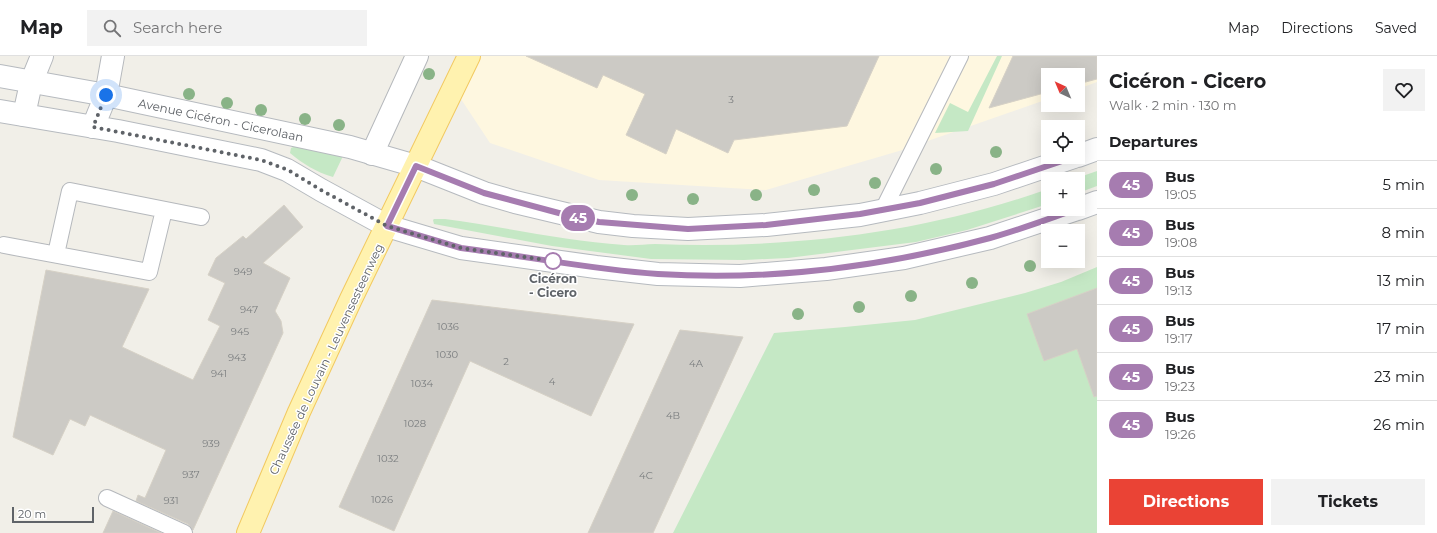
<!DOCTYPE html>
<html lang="en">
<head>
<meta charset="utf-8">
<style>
  body { margin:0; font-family:Montserrat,sans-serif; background:#f2f2f2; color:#202124; height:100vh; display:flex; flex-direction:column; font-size:15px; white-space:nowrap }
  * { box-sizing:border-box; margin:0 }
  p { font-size:13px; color:#757577 }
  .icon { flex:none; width:22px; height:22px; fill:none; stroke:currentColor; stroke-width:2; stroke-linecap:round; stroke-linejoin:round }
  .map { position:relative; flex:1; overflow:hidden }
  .details { display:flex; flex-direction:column; background:#fff; width:340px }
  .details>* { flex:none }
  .badge { padding:0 8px; border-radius:13px; font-size:14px; line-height:26px }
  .needle { width:26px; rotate:316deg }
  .fabs { position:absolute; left:1041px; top:12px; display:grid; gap:8px }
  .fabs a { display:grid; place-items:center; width:44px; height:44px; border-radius:0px; background:#fff; box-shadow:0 4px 16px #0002; font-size:20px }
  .scale { position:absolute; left:12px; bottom:10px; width:82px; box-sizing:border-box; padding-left:4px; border:2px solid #5f6368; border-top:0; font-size:11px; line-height:14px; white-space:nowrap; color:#5f6368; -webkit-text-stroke:3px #fff; paint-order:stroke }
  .you { position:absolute; width:20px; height:20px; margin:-10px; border:3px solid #fff; border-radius:50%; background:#1a73e8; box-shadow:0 0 0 6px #1a73e833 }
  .map>.badge { position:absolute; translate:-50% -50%; box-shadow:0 0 0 2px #fff }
  h2 { padding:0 12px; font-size:15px; line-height:36px }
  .round { display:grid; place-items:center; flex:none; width:42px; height:42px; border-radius:0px; background:#f2f2f2 }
  .head { display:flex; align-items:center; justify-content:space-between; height:68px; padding:0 12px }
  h1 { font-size:19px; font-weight:700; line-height:30px }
  .primary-button { display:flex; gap:8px; margin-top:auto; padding:8px 12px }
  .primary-button a { flex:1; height:46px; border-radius:0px; background:#ea4335; color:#fff; font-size:16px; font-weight:700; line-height:46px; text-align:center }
  .primary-button a+a { background:#f2f2f2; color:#202124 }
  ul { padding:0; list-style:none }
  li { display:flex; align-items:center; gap:12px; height:48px; padding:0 12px; border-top:1px solid #e0e0e0 }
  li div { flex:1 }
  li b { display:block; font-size:15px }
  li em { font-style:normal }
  li .badge { min-width:44px; font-weight:700; text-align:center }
  header { display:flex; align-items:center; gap:24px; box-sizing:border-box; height:56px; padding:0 20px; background:#fff; border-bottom:1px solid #e0e0e0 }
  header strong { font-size:19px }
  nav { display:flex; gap:22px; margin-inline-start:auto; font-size:14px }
  .search { width:280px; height:36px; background:#f2f2f2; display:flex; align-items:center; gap:10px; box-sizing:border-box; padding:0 14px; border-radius:0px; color:#757577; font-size:15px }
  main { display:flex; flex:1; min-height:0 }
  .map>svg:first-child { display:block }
</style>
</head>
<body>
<header>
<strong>Map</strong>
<div class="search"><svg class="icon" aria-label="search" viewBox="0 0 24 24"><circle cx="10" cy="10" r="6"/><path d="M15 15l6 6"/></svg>Search here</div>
<nav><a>Map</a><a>Directions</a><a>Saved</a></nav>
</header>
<main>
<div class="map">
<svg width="1097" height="477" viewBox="0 0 1097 477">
  <rect width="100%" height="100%" fill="#f1efe8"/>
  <!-- commercial -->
  <path fill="#fef7e0" d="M477,0H1097V26L1078,33V19H1048V43L899,95L766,134L599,124L490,87L459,40Z"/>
  <!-- green -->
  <path fill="#c5e8c5" d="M997,0H1002L968,75L935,77L950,47L968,56Z
    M296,90L343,100L333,121C316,116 303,108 290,97L291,92Z
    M1097,115V130L1078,137V123H1074Z
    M1048,133V148L967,174L916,186L788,202L744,204L651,203L552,190L434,168L433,164L434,163H445C505,171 564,185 624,189C634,190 645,188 655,188C788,193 922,178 1048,133Z
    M1097,211V477H673L774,277L845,271L915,264L1025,237L1061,226Z"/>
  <!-- building -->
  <path fill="#cccac5" stroke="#d6d1c6" d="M526,0H879L847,70L734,84L728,97L676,73L666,98L626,79L645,38L603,19L597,32Z
    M1013,0H1097V23L1078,28V19H1048V36L989,52Z
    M284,149L303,171L263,207L290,222L275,255L281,265L283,277L193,474L188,468L136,445L138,439L145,442L166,394L90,359L85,370L70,363L53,399L13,381L46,214L149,233L122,291L193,324L220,270L208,264L225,227L208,219L216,202L243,180L246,183Z
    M1097,232V340L1094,341L1077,293L1044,305L1027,258Z
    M432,244L634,268L591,360L470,305L394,475L339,451Z
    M680,274L743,281L653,477H588Z
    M113,455L161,477H103Z"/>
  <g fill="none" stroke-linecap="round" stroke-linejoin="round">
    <!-- service casing -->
    <g stroke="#b5b8bc" stroke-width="18">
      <path id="service" d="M883,154L960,0
        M4,189L149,216L164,154
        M56,198L70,135L201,161
        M107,442L184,477"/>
    </g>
    <!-- minor casing -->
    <g stroke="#b5b8bc" stroke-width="24">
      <path id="minor" d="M24,59L31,27L42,0
        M93,71L106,39L113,0
        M372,98L417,0"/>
    </g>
    <!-- secondary casing -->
    <g stroke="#b6babf" stroke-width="24">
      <path id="secondary" d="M0,20L106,39L350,91L416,110L484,137L515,146L599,166L633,170L688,173L766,169L860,159L920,147L994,128L1074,101
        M0,55L118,75L261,104L287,114L321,134L387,170L461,192L596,211L658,218L740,220L826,213L904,202L990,182L1077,153
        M1078,100L1097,93
        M1078,153L1097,146"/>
    </g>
    <!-- primary casing -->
    <g stroke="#f2c960" stroke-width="24">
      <path id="primary" d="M248,477L299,356L351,243L469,0"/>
    </g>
    <!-- service -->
    <use href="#service" stroke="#fff" stroke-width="16"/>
    <!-- minor -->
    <use href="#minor" stroke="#fff" stroke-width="22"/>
    <!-- secondary -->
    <use href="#secondary" stroke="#fff" stroke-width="22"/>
    <!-- primary -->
    <use href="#primary" stroke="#fff2af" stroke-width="22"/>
  </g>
  <!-- trees -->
  <g fill="#89b387">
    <circle cx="429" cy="18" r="6"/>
    <circle cx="189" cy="38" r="6"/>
    <circle cx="227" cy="47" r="6"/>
    <circle cx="261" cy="54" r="6"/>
    <circle cx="305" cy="63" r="6"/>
    <circle cx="339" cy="69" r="6"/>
    <circle cx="996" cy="96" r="6"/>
    <circle cx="936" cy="113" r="6"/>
    <circle cx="875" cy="127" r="6"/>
    <circle cx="814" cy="134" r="6"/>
    <circle cx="632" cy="139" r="6"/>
    <circle cx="756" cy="139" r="6"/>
    <circle cx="693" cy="143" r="6"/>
    <circle cx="1030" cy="210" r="6"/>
    <circle cx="972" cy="227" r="6"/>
    <circle cx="911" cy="240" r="6"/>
    <circle cx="859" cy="251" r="6"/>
    <circle cx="798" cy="258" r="6"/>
  </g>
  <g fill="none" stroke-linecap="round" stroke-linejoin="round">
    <!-- line casing -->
    <g stroke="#fff" stroke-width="9">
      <path id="line" d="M1074,101L994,128L920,147L860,158L766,169L688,173L599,166L570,160L484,137L416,110L387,170L461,192L476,194C536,202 597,214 658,218C769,225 882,211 990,182C1019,174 1048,163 1077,153"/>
    </g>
    <!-- line -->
    <use href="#line" stroke="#a67cb0" stroke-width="6"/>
    <!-- walk -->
    <path stroke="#5f6368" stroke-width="4" stroke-dasharray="0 7.2" d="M106,39L93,71L261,104L288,114L321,134L387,170L461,192L553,205"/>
  </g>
  <!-- markers -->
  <circle fill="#fff" stroke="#a67cb0" stroke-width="2" cx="553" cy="205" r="8"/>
  <g text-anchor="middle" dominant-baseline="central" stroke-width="3" stroke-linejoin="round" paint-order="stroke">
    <!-- number labels -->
    <g font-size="10" fill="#7a7d7f">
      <text x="731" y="43">3</text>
      <text x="243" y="215">949</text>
      <text x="249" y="253">947</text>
      <text x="448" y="270">1036</text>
      <text x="240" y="275">945</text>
      <text x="447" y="298">1030</text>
      <text x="237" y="301">943</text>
      <text x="506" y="305">2</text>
      <text x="696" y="307">4A</text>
      <text x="219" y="317">941</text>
      <text x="552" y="325">4</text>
      <text x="422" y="327">1034</text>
      <text x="673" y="359">4B</text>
      <text x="415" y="367">1028</text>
      <text x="211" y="387">939</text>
      <text x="388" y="402">1032</text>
      <text x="191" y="418">937</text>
      <text x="646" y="419">4C</text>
      <text x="382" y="443">1026</text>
      <text x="171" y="444">931</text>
    </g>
    <!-- street labels -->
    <g font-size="12" fill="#5f6368" stroke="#fff">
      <text transform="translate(221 64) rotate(12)">Avenue Cicéron - Cicerolaan</text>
      <text transform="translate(326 303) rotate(-65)">Chaussée de Louvain - Leuvensesteenweg</text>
    </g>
    <!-- stop labels -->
    <g font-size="12" font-weight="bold" fill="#5f6368" stroke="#fff">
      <text x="553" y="222">Cicéron<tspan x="553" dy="14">- Cicero</tspan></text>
    </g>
  </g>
</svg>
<div class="fabs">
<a><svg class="needle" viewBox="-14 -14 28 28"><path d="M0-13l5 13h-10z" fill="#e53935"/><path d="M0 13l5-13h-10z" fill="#757577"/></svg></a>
<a><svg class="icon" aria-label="locate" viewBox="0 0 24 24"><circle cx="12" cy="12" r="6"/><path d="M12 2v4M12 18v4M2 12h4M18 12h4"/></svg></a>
<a>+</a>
<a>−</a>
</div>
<div class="scale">20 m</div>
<div class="you" style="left:106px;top:39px"></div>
<b class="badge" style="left:578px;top:162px;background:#a67cb0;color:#fff">45</b>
</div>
<section class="details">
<div class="head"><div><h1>Cicéron - Cicero</h1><p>Walk · 2 min · 130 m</p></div><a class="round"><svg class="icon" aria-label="heart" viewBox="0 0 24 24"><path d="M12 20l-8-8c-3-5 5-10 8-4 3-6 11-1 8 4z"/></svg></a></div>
<h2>Departures</h2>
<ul>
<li><span class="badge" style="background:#a67cb0;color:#fff">45</span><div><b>Bus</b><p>19:05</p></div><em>5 min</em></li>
<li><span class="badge" style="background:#a67cb0;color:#fff">45</span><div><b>Bus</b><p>19:08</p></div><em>8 min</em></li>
<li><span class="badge" style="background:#a67cb0;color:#fff">45</span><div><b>Bus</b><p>19:13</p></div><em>13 min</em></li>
<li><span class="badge" style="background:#a67cb0;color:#fff">45</span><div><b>Bus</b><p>19:17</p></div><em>17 min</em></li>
<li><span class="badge" style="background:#a67cb0;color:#fff">45</span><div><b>Bus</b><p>19:23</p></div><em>23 min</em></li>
<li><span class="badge" style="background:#a67cb0;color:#fff">45</span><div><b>Bus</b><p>19:26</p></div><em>26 min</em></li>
</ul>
<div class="primary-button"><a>Directions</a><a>Tickets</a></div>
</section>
</main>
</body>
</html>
